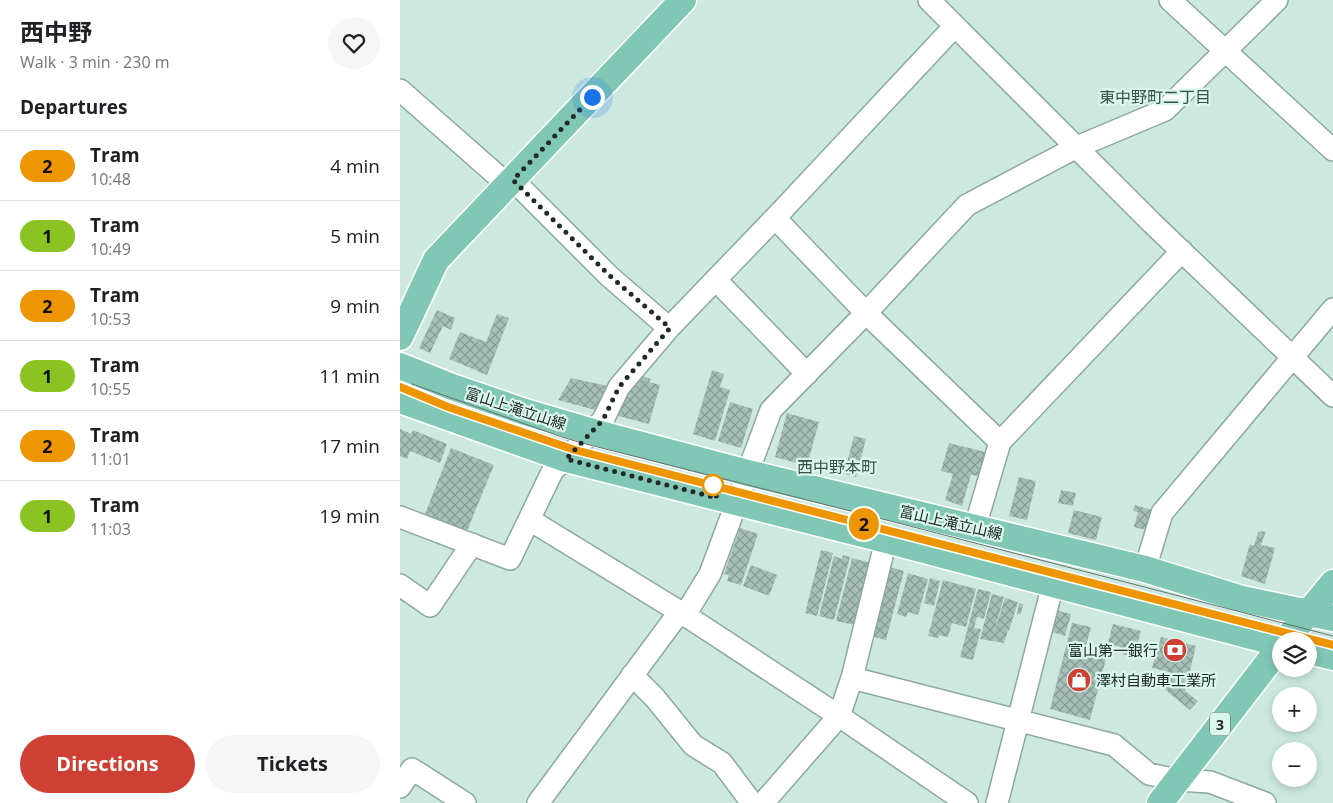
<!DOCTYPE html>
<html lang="en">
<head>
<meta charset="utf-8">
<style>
  body { margin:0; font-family:"Open Sans","Noto Sans JP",sans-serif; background:#f6f6f6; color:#202124; height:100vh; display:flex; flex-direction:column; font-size:19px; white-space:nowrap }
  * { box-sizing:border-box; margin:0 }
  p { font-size:16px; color:#757577 }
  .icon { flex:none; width:28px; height:28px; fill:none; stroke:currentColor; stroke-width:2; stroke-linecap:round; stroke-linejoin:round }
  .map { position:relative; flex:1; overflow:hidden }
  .sheet { display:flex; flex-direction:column; background:#fff; width:400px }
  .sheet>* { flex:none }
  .badge { padding:0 10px; border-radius:16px; font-size:18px; line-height:32px }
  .tools { position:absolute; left:872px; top:632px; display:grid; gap:10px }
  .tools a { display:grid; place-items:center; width:45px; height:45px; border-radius:50%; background:#fff; box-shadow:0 2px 8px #0003; font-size:25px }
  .you { position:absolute; width:25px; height:25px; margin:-12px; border:4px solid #fff; border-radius:50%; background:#1a73e8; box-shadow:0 0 0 8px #1a73e833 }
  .map>.badge { position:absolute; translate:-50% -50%; box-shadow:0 0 0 2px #fff }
  h2 { padding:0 20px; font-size:19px; line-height:45px }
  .round { display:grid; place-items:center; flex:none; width:52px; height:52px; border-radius:26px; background:#f6f6f6 }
  .summary { display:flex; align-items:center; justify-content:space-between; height:85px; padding:0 20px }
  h1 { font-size:24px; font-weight:700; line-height:38px }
  .primary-button { display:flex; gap:10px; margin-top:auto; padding:10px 20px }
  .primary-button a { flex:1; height:58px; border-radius:30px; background:#ce4033; color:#fff; font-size:20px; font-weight:700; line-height:58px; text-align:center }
  .primary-button a+a { background:#f6f6f6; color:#202124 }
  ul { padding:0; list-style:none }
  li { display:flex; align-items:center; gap:15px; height:70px; padding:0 20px; border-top:1px solid #e0e0e0 }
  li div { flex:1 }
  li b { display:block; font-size:19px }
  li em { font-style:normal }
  li .badge { min-width:55px; font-weight:700; text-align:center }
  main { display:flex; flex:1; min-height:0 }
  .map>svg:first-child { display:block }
</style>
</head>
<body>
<main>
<section class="sheet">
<div class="summary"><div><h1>西中野</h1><p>Walk · 3 min · 230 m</p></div><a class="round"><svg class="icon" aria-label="heart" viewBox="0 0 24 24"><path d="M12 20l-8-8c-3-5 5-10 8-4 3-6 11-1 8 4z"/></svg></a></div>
<h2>Departures</h2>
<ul>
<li><span class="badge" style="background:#ee9503;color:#111">2</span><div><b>Tram</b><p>10:48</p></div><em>4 min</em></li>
<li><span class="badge" style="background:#8bc320;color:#111">1</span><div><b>Tram</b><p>10:49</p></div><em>5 min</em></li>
<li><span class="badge" style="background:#ee9503;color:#111">2</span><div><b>Tram</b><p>10:53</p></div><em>9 min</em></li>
<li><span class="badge" style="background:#8bc320;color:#111">1</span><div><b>Tram</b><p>10:55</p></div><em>11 min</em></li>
<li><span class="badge" style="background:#ee9503;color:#111">2</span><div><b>Tram</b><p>11:01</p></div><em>17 min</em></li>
<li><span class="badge" style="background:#8bc320;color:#111">1</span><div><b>Tram</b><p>11:03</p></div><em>19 min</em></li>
</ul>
<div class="primary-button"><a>Directions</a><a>Tickets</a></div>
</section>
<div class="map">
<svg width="933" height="803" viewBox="0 0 933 803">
  <defs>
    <pattern id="building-cross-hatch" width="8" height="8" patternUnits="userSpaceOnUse" patternTransform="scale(1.25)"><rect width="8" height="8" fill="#a6c0b8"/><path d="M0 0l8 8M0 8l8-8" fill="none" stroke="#879c96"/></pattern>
  </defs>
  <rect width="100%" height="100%" fill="#cde9df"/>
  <!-- building -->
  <path fill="url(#building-cross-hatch)" d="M37,310L55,318L51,330L43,326L30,353L19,348Z
    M97,314L109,318L87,375L49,359L60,332L86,342Z
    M312,370L324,374L320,387L330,390L315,441L293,434Z
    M239,375L251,379L249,382L260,385L249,424L218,416L228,388L232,389L236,380Z
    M171,378L208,386L199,411L158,400Z
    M330,402L353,409L341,448L318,441Z
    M387,413L419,422L407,466L375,457Z
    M0,429L11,434L13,430L47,444L40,463L10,451L7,459L0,456Z
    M454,436L466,439L456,477L444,474Z
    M549,443L585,452L580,476L571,475L562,506L545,500L553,474L541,471Z
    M51,448L94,465L67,531L25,514Z
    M619,477L636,481L627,520L609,516Z
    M661,490L676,493L673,506L658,503Z
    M735,505L752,510L746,530L734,527L738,512L733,511Z
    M674,510L702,517L696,540L668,533Z
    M340,528L358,534L341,585L327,581L329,575L324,574Z
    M866,531L861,545L875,548L865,584L841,576L850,544L854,546L858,532Z
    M421,550L433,553L417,616L405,613Z
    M443,555L450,557L434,620L419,616L434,556L442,559Z
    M452,558L471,563L455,625L436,621Z
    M351,565L377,575L369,596L343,586Z
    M486,566L504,571L486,640L467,635Z
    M508,573L528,579L518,615L508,612L506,617L497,614Z
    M530,578L540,581L534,606L524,603Z
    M543,580L576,589L566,627L552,623L548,637L539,635L538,638L528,636Z
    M578,589L591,592L584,619L577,617L574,628L581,629L573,660L560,657Z
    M592,594L604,597L593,636L605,598L618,602L609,631L608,630L604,643L580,639Z
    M619,603L623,604L621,614H617Z
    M655,610L671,614L665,636L649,631Z
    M672,623L691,627L686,646L708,651L690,720L650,709Z
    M713,624L741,631L734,657L719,653L720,647L708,643Z
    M761,637L796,646L785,691L798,701L790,710L763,688L771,677L769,672L752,668Z"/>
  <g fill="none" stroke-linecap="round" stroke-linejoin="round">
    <!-- minor casing -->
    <g stroke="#8ea89f" stroke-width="24">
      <path id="minor" d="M529,0L752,223L933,396
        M770,0L933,150
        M0,90L108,185
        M113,180L209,276L269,328
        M375,218L466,313L600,442
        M316,280L407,374
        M0,517L110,559L153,470L166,459L203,420L219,387L269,328L375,218L554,27
        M130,520L285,615L439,716L567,803
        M575,527L600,442L782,251
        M745,569L762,513L933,309
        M0,585L30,606L72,544
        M232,675L255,698L293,745L322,763L352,803
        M452,678L714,745L749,774L777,780L810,782L865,803
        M0,787L12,769L65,803
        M138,803L275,618L285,615L310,574L371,410L466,313L567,205L677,147L765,110L877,0
        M363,803L439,716L452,678L486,540
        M597,803L653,584"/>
    </g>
    <!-- major casing -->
    <g stroke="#fff" stroke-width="29">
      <path id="major" d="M0,337L36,260L283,0
        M0,366L52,387L125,412L193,432L348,473L745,569L842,599L933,618
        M0,400L166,459L486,540L881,644
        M885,641L933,583
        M909,651L933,657
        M760,803L881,646"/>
    </g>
    <!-- minor -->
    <use href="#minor" stroke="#fff" stroke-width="21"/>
    <!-- major -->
    <use href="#major" stroke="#81c7b6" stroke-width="26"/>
    <!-- tram -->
    <path stroke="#62726d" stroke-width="1" d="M12,384L159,436L182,443L502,524L933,636
      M0,387L48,407L175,450L933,645"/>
  </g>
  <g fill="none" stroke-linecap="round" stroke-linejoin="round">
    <!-- line casing -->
    <g stroke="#fff" stroke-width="11">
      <path id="line" d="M0,387L48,407L175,450L933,645"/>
    </g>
    <!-- line -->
    <use href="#line" stroke="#ee9503" stroke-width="8"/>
    <!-- walk -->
    <path stroke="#202a27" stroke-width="5" stroke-dasharray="0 9" d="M192,97L113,180L210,276L270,328L219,387L203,420L166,459L317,498L313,485"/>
  </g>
  <!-- icons -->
  <defs>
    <g id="bank-disc" transform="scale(1.25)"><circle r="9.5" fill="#ce4033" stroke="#daf6ed"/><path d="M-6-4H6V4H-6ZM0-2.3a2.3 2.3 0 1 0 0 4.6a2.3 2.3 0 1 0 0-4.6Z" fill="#fff"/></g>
    <g id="shop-disc" transform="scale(1.25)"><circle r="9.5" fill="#ce4033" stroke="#daf6ed"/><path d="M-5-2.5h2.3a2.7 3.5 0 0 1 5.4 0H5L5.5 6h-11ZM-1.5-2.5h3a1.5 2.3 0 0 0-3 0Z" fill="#fff"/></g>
  </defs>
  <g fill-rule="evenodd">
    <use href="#bank-disc" x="775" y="650"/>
    <use href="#shop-disc" x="679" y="680"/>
  </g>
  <!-- markers -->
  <circle fill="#fff" stroke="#ee9503" stroke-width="2.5" cx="313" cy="485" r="10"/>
  <g text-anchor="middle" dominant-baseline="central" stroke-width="4.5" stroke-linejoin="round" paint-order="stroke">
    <!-- shield labels -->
    <rect fill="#daf6ed" stroke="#586762" stroke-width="1" x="810" y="712.5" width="20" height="23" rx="4"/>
    <g font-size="14" font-weight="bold" fill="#202a27">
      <text x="820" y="724">3</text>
    </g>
    <!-- street labels -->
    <g font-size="15" fill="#202a27" stroke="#daf6ed">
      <text transform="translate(116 408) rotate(18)">富山上滝立山線</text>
      <text transform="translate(551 522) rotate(13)">富山上滝立山線</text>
    </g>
    <!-- poi labels -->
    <g font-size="15" fill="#202a27" stroke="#daf6ed" text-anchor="end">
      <text x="758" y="650">富山第一銀行</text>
      <text x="696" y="680" text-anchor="start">澤村自動車工業所</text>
    </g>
    <!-- neighbourhood labels -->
    <g font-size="16" fill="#3a514a" stroke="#daf6ed">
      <text x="755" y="97">東中野町二丁目</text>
      <text x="437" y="467">西中野本町</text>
    </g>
  </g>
</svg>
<div class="tools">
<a><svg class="icon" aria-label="layers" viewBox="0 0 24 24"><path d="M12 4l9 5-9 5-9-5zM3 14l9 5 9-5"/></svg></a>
<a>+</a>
<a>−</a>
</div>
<div class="you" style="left:192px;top:97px"></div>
<b class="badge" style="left:464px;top:524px;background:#ee9503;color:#111">2</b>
</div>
</main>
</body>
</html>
